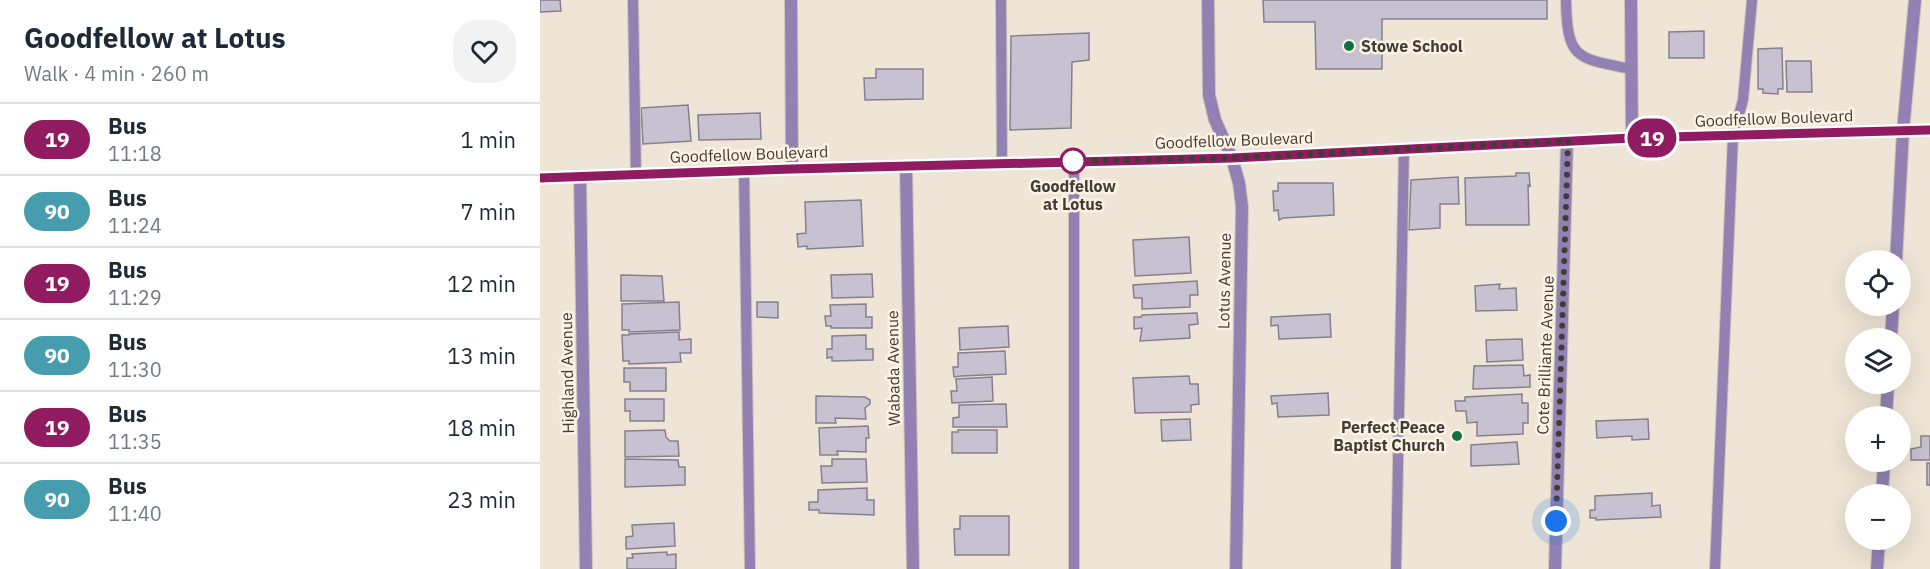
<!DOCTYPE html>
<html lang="en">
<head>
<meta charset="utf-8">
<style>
  body { margin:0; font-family:"IBM Plex Sans",sans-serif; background:#f2f2f3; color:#1f2937; height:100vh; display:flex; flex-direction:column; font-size:22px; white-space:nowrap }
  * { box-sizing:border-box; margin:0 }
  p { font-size:20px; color:#747a83 }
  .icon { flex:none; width:33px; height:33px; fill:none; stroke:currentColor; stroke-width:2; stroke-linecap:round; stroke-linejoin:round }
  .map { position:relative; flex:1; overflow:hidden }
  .drawer { display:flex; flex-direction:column; background:#fff; width:540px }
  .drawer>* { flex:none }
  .badge { padding:0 12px; border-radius:20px; font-size:21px; line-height:39px }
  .buttons { position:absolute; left:1305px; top:250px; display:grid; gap:12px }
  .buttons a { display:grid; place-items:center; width:66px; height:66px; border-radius:50%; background:#fff; box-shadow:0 6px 24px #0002; font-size:30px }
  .you { position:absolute; width:30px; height:30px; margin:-15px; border:4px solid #fff; border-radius:50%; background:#1a73e8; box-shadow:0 0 0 9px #1a73e833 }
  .map>.badge { position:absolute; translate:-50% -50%; box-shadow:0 0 0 3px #fff }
  .round { display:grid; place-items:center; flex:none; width:63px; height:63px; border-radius:24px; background:#f2f2f3 }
  .summary { display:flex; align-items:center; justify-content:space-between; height:102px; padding:0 24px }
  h1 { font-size:28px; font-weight:700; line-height:45px }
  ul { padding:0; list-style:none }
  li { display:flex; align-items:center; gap:18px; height:72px; padding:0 24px; border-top:2px solid #e0e1e3 }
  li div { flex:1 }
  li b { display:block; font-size:22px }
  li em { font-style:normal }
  li .badge { min-width:66px; font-weight:700; text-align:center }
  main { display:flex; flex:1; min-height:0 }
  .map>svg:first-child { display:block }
</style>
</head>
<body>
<main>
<section class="drawer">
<div class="summary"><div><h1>Goodfellow at Lotus</h1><p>Walk · 4 min · 260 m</p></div><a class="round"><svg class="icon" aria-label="heart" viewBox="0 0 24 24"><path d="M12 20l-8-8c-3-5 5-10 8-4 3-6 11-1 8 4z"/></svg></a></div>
<ul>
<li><span class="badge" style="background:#901b61;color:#fff">19</span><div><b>Bus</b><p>11:18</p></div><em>1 min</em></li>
<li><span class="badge" style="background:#469dad;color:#fff">90</span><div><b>Bus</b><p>11:24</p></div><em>7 min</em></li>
<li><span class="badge" style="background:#901b61;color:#fff">19</span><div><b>Bus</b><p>11:29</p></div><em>12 min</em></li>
<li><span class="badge" style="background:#469dad;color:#fff">90</span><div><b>Bus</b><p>11:30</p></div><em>13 min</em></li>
<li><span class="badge" style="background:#901b61;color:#fff">19</span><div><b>Bus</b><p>11:35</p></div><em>18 min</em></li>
<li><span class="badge" style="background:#469dad;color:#fff">90</span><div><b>Bus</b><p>11:40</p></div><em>23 min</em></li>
</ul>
</section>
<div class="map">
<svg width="1390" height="569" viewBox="0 0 1390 569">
  <rect width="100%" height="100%" fill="#efe5d6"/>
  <!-- building -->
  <path fill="#c7c1d1" stroke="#85808e" stroke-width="1.5" d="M0,0H20L21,11L0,12Z
    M723,0H1007V19H842V69H776L775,22H724Z
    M1164,31V58H1129V32Z
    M549,33V60L532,62L531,128L470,130L471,36Z
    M1242,48L1243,89H1238V94L1223,93V89H1218V49Z
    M1246,61H1271L1272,92H1247Z
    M336,69H383V99L325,100L324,78H336Z
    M148,105L151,141L103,144L101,108Z
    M220,113L221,139L159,140L158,115Z
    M976,173H989L990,186L988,185L989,225H926L925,178L976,176Z
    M918,177L919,204H900V228L869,230L871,180Z
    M738,183H793L794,215L743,218L739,220L738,210L734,211L733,191H738Z
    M321,200L323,246L267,249V246L258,247L257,234L266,233L265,202Z
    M649,237L651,273L595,276L593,240Z
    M332,274L333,297L292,298L291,275Z
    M81,275L122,276L124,301H81Z
    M657,281L658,295H650V307L602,309V298H594L593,285Z
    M960,284L959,289L976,288L977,310L936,311L935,286Z
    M139,302L140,330L89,332V330H82V304Z
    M217,302H238V318L217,317Z
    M326,304V317H332V328H291V326H286L285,316H291L290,305Z
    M657,313L658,324L649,325L650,338L600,341L602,328L594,329V317H601L602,315Z
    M790,314L791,337L739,339L738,325L731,326V317Z
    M468,326L469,347L420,350L419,328Z
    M139,332V340L151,339V353H140L141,362L89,364V361H83L82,335H89V334Z
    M326,335V349H333V360L292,361V357L287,358V349H292V336Z
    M982,339L983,360L947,362L946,340Z
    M465,351L466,374L421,376L414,377L413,367H418V353Z
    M983,365L984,376L990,375V387L933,389L934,366Z
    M84,368H126V391H90V382H84Z
    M649,376L650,384H658L659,404L651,405V412L595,413L593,378Z
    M452,377L453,401L412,403L411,391H417L416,379Z
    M788,393L789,415L738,417L737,403L732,404L731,396Z
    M982,394V403H988V423H983V434L937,436V422L927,423L926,411H916L915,401H925V397Z
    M276,396L325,397L330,400V404L325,408L326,419L295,418L296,423H276Z
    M85,399H124V421H90V411H85Z
    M466,404L467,427H413V418L419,417V405Z
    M650,419L651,440L622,441L621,420Z
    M1108,419L1109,439L1092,440V436L1057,438L1056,421Z
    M328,426L329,438H326V452L297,451L298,455H280L279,428Z
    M125,430L126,437L130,441H138L139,456L85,457V431Z
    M418,430H457V453H412V432H418Z
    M1381,436H1390V460H1371V449L1381,447Z
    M977,442L979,464L931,466V445Z
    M85,459L138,460L139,467H145V485L85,487Z
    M292,459H326L327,482L282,483L281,466H292Z
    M1387,463H1390V485H1387Z
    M327,488V500H334V515L279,513V510H269V502H278V490Z
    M1112,493V506L1120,505L1121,517L1056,520V518H1050V510H1055V496Z
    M420,516H469V555H415L414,529H420Z
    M134,523L135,546L86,549V537L93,536L92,525Z
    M127,552V555L136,554V569H87V558H93L92,554Z"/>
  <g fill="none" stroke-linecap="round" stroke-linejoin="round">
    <!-- lane casing -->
    <g stroke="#ccc3b6" stroke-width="12">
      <path id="lane" d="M93,0L96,175
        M461,0L462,164
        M1026,0C1027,60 1037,58 1091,69
        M534,161V569
        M204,170L210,569
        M856,569L864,149
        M1175,569L1193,136L1203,100L1212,0"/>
    </g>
    <!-- street casing -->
    <g stroke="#ccc3b6" stroke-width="14">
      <path id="street" d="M251,0L252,169
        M668,0L669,95L675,120L692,158L699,183L702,207L696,569
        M1091,0L1092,138
        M366,166L373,569
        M40,177L46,569
        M1356,261L1363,131L1375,0
        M1351,339L1353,306
        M1346,417L1348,384
        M1342,495L1344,462
        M1015,569L1027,141
        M1337,569L1339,540"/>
    </g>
    <!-- secondary casing -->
    <g stroke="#ccc3b6" stroke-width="14">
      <path id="secondary" d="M0,178L252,169L692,158L1092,138L1390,130"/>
    </g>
    <!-- lane -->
    <use href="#lane" stroke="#9182b3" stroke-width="10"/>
    <!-- street -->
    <use href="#street" stroke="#9182b3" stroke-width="12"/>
    <!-- secondary -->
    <use href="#secondary" stroke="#695197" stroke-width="12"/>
  </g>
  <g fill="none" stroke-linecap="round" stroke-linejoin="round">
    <!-- line casing -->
    <g stroke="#fff" stroke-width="14">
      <path id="line" d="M0,178L252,169L692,158L1092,138L1390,130"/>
    </g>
    <!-- line -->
    <use href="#line" stroke="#901b61" stroke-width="9"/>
    <!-- walk -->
    <path stroke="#403c36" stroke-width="6" stroke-dasharray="0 10.8" d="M533,161L692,158L1028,141L1016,521"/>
  </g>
  <!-- markers -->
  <g fill="#127044" stroke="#fdf2e3" stroke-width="2">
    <circle cx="809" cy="46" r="6"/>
    <circle cx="917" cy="436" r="6"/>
  </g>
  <circle fill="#fff" stroke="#901b61" stroke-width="3" cx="533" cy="161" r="12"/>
  <g text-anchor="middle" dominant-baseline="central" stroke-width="5" stroke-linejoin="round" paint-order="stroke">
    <!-- poi labels -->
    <g font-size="16" font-weight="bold" fill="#403c36" stroke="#fdf2e3" text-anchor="start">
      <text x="821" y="46">Stowe School</text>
      <text x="905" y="427" text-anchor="end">Perfect Peace<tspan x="905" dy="18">Baptist Church</tspan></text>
    </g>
    <!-- street labels -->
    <g font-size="16" fill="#403c36" stroke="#fdf2e3">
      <text transform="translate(1234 118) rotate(-2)">Goodfellow Boulevard</text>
      <text transform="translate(694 140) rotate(-2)">Goodfellow Boulevard</text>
      <text transform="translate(209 154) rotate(-2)">Goodfellow Boulevard</text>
      <text transform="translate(684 281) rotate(-89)">Lotus Avenue</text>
      <text transform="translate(1005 355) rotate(-88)">Cote Brilliante Avenue</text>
      <text transform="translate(353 368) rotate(-91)">Wabada Avenue</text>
      <text transform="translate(27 373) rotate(-91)">Highland Avenue</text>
    </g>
    <!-- stop labels -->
    <g font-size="16" font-weight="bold" fill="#403c36" stroke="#fdf2e3">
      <text x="533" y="186">Goodfellow<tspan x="533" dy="18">at Lotus</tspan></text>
    </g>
  </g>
</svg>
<div class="buttons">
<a><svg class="icon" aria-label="locate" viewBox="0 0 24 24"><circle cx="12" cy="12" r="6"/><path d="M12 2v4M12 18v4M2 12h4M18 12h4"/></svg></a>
<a><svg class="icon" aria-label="layers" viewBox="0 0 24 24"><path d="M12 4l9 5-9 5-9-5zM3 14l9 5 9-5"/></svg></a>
<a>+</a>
<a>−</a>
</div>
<div class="you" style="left:1016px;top:521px"></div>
<b class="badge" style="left:1112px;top:138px;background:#901b61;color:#fff">19</b>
</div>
</main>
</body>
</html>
